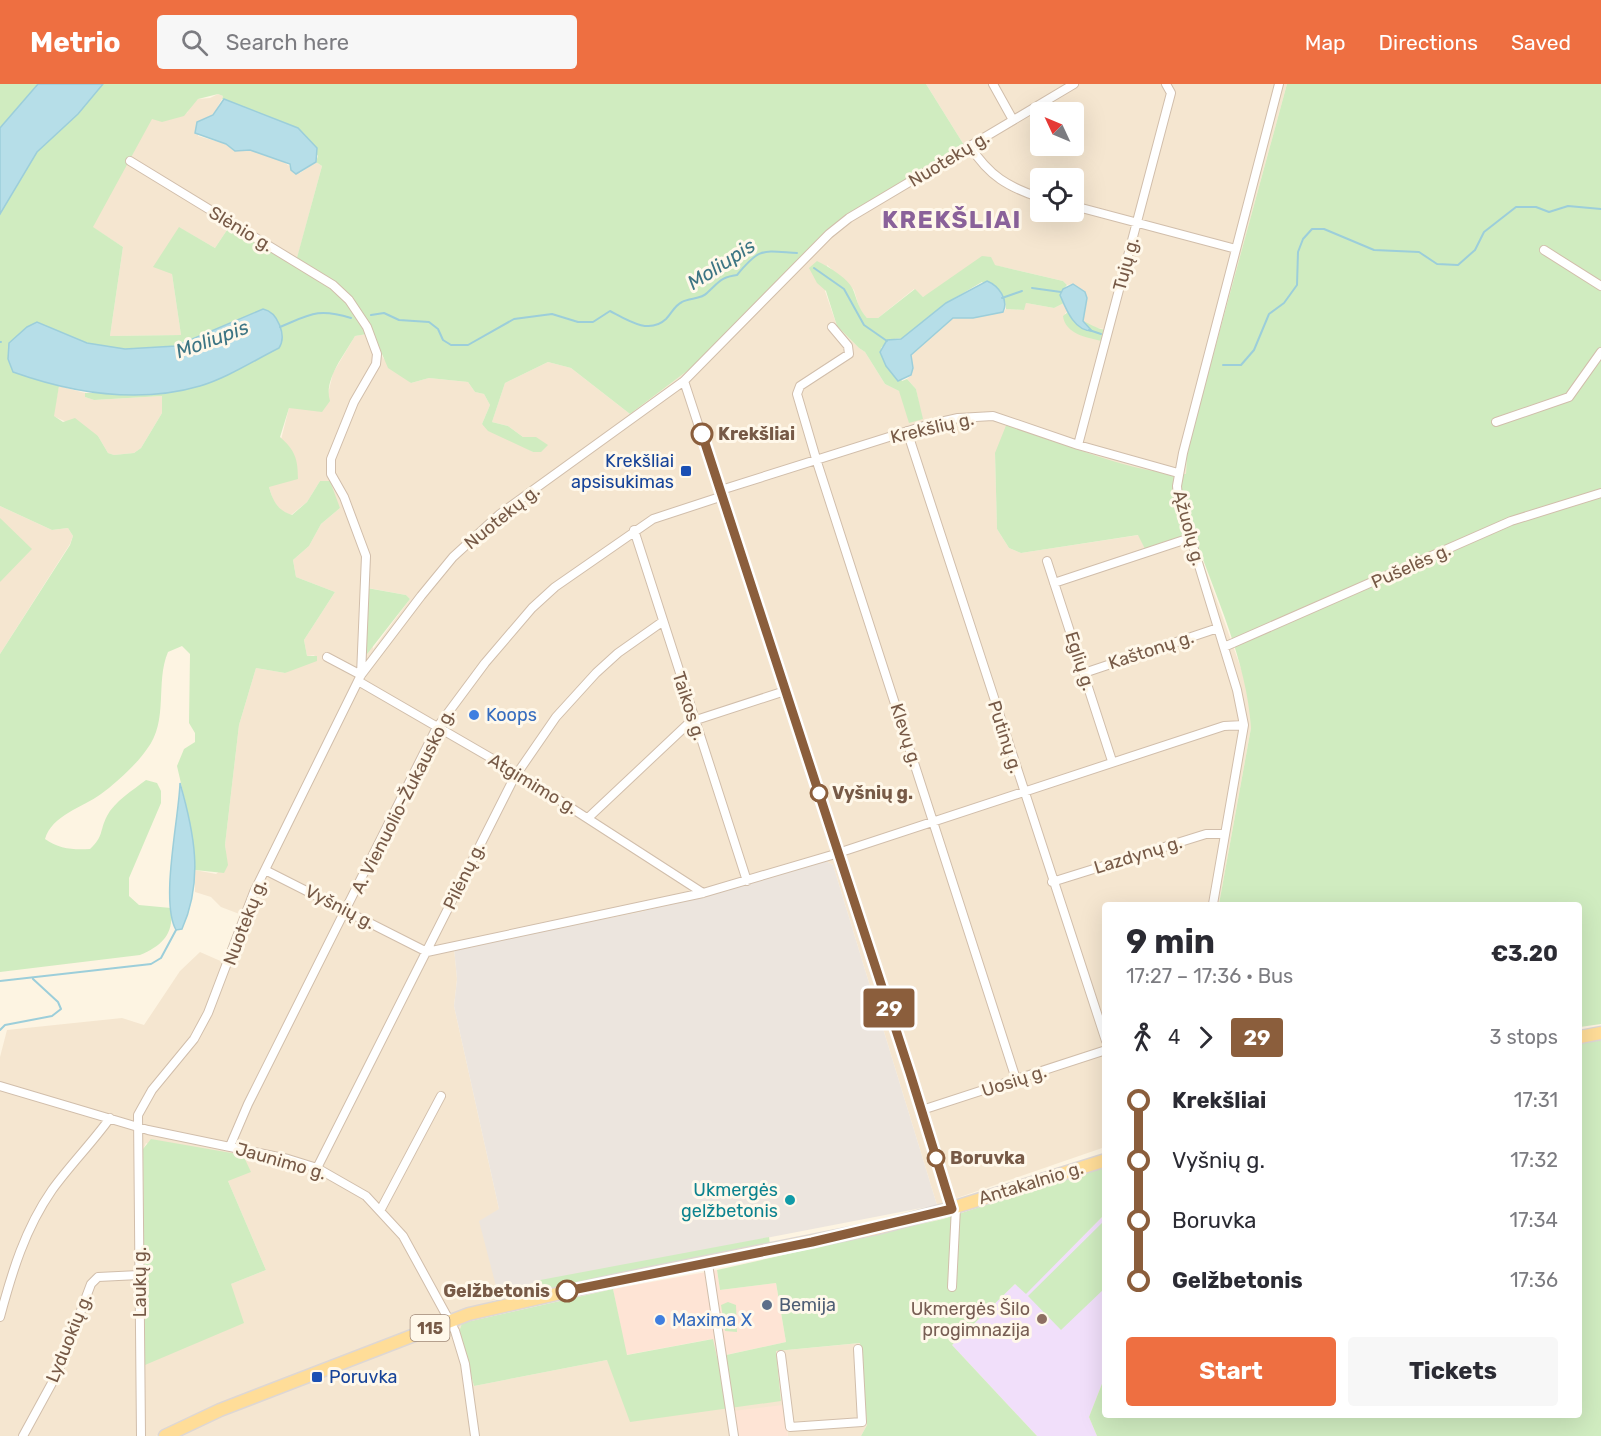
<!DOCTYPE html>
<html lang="en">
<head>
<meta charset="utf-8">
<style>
  body { margin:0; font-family:Rubik,sans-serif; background:#f7f7f7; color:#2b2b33; height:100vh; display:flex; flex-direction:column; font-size:22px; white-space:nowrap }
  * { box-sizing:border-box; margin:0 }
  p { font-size:20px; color:#7c7c81 }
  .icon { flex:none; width:33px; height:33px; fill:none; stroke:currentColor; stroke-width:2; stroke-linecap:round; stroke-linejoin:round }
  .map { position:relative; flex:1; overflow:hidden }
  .details { position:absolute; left:1102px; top:818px; width:480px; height:516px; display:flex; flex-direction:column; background:#fff; border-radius:6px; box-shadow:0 6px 24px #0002 }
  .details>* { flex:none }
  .badge { padding:0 12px; border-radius:4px; font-size:21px; line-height:39px }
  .needle { width:39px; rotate:314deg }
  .fabs { position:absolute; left:1030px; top:18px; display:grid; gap:12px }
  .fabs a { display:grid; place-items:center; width:54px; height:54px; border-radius:6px; background:#fff; box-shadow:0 6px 24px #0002; font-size:30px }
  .map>.badge { position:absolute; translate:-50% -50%; box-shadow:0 0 0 3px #fff }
  .legs { display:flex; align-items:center; gap:9px; height:66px; padding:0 24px; font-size:20px }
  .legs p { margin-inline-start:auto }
  .headline { display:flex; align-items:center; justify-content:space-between; height:102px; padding:0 24px }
  h1 { font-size:33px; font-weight:700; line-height:45px }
  .primary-button { display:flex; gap:12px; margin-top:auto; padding:12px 24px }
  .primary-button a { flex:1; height:69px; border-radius:6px; background:#ee6f41; color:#fff; font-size:24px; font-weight:700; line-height:69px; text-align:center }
  .primary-button a+a { background:#f7f7f7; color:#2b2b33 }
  ul { padding:0 24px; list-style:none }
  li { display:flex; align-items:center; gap:21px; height:60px; font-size:22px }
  li i { display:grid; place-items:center; width:9px; height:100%; margin:0 8px; background:currentColor }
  li i::after { content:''; width:15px; height:15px; margin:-8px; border:4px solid; border-radius:50%; background:#fff }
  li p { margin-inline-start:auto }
  li:first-child i { background:linear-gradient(#0000 50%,currentColor 0) }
  li:last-child i { background:linear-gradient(currentColor 50%,#0000 0) }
  header { display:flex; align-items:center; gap:36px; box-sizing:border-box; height:84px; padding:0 30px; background:#ee6f41; color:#fff }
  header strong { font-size:28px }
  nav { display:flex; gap:33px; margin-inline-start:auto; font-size:21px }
  .search { width:420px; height:54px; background:#f7f7f7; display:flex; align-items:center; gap:15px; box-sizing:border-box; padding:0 21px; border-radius:6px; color:#7c7c81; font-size:22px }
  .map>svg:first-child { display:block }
</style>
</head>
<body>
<header>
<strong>Metrio</strong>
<div class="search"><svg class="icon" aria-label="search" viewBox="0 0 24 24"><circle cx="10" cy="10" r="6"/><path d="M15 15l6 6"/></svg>Search here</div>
<nav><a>Map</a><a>Directions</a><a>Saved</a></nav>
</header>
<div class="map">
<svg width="1601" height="1352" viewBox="0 0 1601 1352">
  <rect width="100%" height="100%" fill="#fdf4e2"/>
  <!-- residential -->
  <path fill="#f5e6d0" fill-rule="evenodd" d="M926,0H1287L1187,367L1186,391H1168L995,369L997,445L1009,464L1021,469L1139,451L1145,465L1193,450L1243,590L1250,621L1251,644L1219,820H1106L1105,1063L937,1121L833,781L826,777L742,802L640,828L454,864L457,895L454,922L499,1125L498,1215L460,1228L222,1321L156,1352H0V973L7,946L122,934L144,941L180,887L200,868L225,879L242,831L221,823L211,813L195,808V786L216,790L227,781L225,761L239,641L256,584L285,589L315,571L307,572L304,556L335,508L296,493L293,476L309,462L321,440L340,424L320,397L307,418L291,431L281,427L273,416L269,403L289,324L328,310L333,289L355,252L373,249L383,274L411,299L429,294L468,298L475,308L484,310L490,321L482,340L533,368L536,353H523L508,342L492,338L505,299L548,278L571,284L630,330L699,278L836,140L964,61ZM1041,28H1074V62H1041ZM1041,94H1074V128H1041ZM827,181L854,206L860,226L867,234H878L914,205L923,213L994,181L1063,197L1067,201L1073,200L1085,227L1083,237L1091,243L1105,245L1069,244L1065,229L1068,228L1064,219L1054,224L1026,219L1023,226L1006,225L1003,228L973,234H953L911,271V291L907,295L916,305L922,335L899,307L885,300L865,268L859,264L837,242L825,207ZM368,504L406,511L410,515L373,565ZM146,1059L228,1097L266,1186L231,1200L145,1280L143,1066Z
    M218,10L223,12L222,15L213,31L201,36L198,52L226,60L235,67L250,66L282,77L300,89L316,78L322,82L295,182L229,143L215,164L180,144L172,190L181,251L110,252L123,163L92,143L151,35L187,29L191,20L198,15L210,14Z
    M59,302L85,309V313L94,316L162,312V329L141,364L134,369L114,371L108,369L98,352L53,332Z
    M0,422L52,446L68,444L73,452L70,460L0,570Z
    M462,1239L459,1248L474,1302L607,1276L781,1317L776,1267L861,1259L867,1341L861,1352H788L783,1321L738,1352H173L226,1328Z"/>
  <!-- commercial -->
  <path fill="#fee4d5" d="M717,1186L720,1206L776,1199L786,1258L716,1273L712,1255L626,1271L613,1205Z
    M783,1321L788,1352H738L733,1327Z"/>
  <!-- industrial -->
  <path fill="#ece5de" d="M826,777L833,781L937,1121L497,1206L479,1137L499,1125L454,922L457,895L454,864L640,828L742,802Z"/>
  <!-- education -->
  <path fill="#f1dffa" d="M1105,1130V1292L1089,1333L1097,1352H1037L952,1261L1015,1200L1026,1209Z"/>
  <!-- green -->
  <path fill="#d0ecc0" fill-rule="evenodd" d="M0,0H38L0,44Z
    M103,0H926L964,61L853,128L699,278L630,330L571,284L548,278L505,299L492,338L508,342L523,353H536L548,361L541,368H533L488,347L482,340L490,321L484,310L475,308L468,298L429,294L411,299L388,284L373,249L355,252C345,270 323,296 330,317L322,328L289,324L280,353C295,366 298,375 298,395L269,403C273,417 277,426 292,431L307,418L320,397H330L340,424L321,440L309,462L293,476L296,493L335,508L304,556L307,572H317V577L285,589L256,584L239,641L225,761L228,781L224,789L195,786L189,734L177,682L184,665L195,658V649L189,639L190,570L182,562L168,568C155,598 169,637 147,665C137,680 115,700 101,710C82,724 52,731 45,755C59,765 73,766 90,765C104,752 99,748 107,732C114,718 133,706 146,696L157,699L161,707V719L129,794V812L139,821L171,824C174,850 163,861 140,871L0,888V570L70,461L73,452L68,444L52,446L0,422V130L37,68L78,30ZM218,10L223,12L222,15L298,44L318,72L316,78L322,82L295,181L229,143L215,164L179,143L153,183L172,190L181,251L110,252L123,163L93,143L152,35L162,38L184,32L198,15ZM263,225L126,309H85V313L94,316L162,312V329L141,364L134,369L114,371L108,369L98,352L75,334L63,338L54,332L59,302L14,288L37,238L87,259L125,265L176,262Z
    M1287,0H1601V940L1580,943V820H1219L1251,644C1247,577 1215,512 1194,450L1145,465L1138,451L1021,469L1009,464L997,445L995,369L1007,339C1054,356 1137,392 1186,390L1187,367Z
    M982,172L991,173L995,181L1063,197L1067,201L1061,208L1064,219L1054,224L1026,219L1024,226L1006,225L1005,217L982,198L946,219L901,255C893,253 887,259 881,264L902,297L907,295L916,305L923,335L909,339L899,307L885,300L865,268L859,264L837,242L826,207L817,199L809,184L817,177C829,183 850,195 854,208C858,219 859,225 867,234H878L915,205L923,213Z
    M1068,228L1074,237L1086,242L1083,237C1091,240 1095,244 1105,246L1102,257C1088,254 1065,250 1063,232Z
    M0,434L32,465L0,498Z
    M367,504L406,511L410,515L367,570L364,568Z
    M1601,954V1352H1097L1089,1333L1105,1292L1106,1330H1580V958Z
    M151,1055L243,1071L251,1088L228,1097L266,1186L231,1200L244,1239L145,1281L143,1065Z
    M1105,1082V1130L1026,1210L1015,1200L952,1261L1037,1352H861L867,1341L860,1259L776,1267L781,1317L630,1338L607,1276L474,1302L459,1248L462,1239L613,1205L627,1271L713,1255L717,1273L786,1258L776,1199L720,1206L717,1186L943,1135Z
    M1105,1136V1204L1061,1246L1028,1212Z
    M769,1153L770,1161L537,1207L535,1197Z
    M728,1218L736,1221L737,1248L725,1247L721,1221Z"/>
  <!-- water -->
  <path fill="#b6dee8" stroke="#9cceda" stroke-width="1.5" d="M38,0H103L78,30L37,68L0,130V44Z
    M224,15L298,44L317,64L316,78L296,90L291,86L290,80L250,66L235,67L226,60L195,49L197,38L213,31Z
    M987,197C999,202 1009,216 1003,228L973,234H953L911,271L913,284L911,291L898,297L886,282L880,268L887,256L901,255L946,219Z
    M1073,200L1085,208L1087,214L1083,237L1092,247C1074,247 1066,225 1060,211L1063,205Z
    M263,225C278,228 287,252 279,264C253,277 227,294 200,302C138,320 72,309 13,288L8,275L9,259L27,243L37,238L87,259L125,265L176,262Z
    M180,699C194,748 204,796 182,845L176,846C160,817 179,734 180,699Z"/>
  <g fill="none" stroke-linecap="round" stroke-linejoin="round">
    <!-- stream -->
    <path stroke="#9cceda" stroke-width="2" d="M814,184L844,205L864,241L887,257
      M1032,204L1061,208
      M1002,214L1022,207
      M371,231L384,229L399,236L429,238L438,245L443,256L451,261H468L514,235L552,230L578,238H593L610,227C627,236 649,251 666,235C672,229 674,222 682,218C689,214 702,215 707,209C719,198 721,193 737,191C760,163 762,167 797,169
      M280,243C311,230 318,224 351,234
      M1089,246L1101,250
      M0,258H1
      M1223,281H1241L1254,266L1269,230L1284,219L1297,201L1298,168L1303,155L1312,145H1324L1374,166L1419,168L1437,180L1458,181L1475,166L1484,148L1516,123H1536L1549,128L1568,122L1601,125
      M0,897L151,880L161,874L176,846
      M0,946L5,941L52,932L61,925L58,918L33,895"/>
    <!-- street casing -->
    <g stroke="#d1beab" stroke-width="10">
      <path id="street" d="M993,0L1013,36
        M970,62C989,92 1008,103 1041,114
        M130,77L333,201L349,216L367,243L377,270L376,280L354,318L331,375V390L344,413L366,472L361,591L327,573
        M1074,122L1236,165
        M1544,166L1601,202
        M832,243L848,262L849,270L800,302L797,310L817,378L1016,995
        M684,297L910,987L952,1124
        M1496,338L1569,313L1601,268
        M907,347L1106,957
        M1078,361L1171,9L1166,0
        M721,406L927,341L958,334L993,332L1078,361L1178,389
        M634,446L747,797
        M1047,477L1112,677
        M1054,499L1190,454
        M1224,563L1511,437L1601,409
        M1084,589L1218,544
        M358,597L517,689L703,809
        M588,734L690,638L785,607
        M265,786L427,868L703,809L832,771L1224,642L1244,641
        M1052,798L1206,750H1224
        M1213,820L1244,641L1237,606L1178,413L1177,402L1183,369L1279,0
        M0,1002L148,1046L288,1075L317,1084L366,1112L403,1152L455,1247L465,1280L475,1352
        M922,1026L1106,966
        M230,1062L248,1020L436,645L485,579L532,524L555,503L653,435L723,412
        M317,1084L514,694L556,633L596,589L618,569L662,538
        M381,1125L441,1012
        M708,1180L734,1352
        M952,1203L956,1123
        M0,1233C12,1188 25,1145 52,1106C70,1081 92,1059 110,1034
        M781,1271L790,1343L862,1338L858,1265
        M23,1352L58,1288L91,1200L98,1193L139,1191
        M141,1352L138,1031L152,1006L194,955L208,929L254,808L361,591L421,512L453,473L500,430L684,297L829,150L849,134L1074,0"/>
    </g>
    <!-- primary casing -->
    <g stroke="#ded7d3" stroke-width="15">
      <path id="primary" d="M1580,953L1601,949
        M165,1352L220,1326L469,1230L618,1196L877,1144L952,1124L1106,1076"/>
    </g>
    <!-- street -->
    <use href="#street" stroke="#fff" stroke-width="8"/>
    <!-- primary -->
    <use href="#primary" stroke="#ffdd98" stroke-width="12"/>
  </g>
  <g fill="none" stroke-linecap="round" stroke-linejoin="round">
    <!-- line-1 casing -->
    <g stroke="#fff" stroke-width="14">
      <path id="line-1" d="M567,1207L812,1158L952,1125L910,989L702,350"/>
    </g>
    <!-- line-1 -->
    <use href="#line-1" stroke="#8b5e3c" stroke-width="9"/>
  </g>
  <!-- markers -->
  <g fill="#fff" stroke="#8b5e3c" stroke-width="3">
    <circle cx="702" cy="350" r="10"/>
    <circle cx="819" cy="709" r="8"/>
    <circle cx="936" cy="1074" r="8"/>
    <circle cx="567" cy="1207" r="10"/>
  </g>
  <g fill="#1a4fb4" stroke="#fff8ea" stroke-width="2">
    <rect x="680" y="381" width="12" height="12" rx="3"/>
    <rect x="311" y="1287" width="12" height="12" rx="3"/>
  </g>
  <g fill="#3f7fe0" stroke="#fff8ea" stroke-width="2">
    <circle cx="474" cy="631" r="6"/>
    <circle cx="660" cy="1236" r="6"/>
  </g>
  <circle fill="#0f9aa8" stroke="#fff8ea" stroke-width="2" cx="790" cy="1116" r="6"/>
  <circle fill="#5c6f8a" stroke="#fff8ea" stroke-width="2" cx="767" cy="1221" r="6"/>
  <circle fill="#8d6e63" stroke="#fff8ea" stroke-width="2" cx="1042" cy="1235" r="6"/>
  <g text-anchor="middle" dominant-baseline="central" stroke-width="6" stroke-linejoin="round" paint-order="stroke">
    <!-- shield labels -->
    <rect fill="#fff8ea" stroke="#a08978" stroke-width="1.5" x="410.5" y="1231" width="39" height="26" rx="4.5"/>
    <g font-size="16" font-weight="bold" fill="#775a47">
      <text x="430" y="1244">115</text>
    </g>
    <!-- street labels -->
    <g font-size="18" fill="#775a47" stroke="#fff8ea">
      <text transform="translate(949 75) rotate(-31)">Nuotekų g.</text>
      <text transform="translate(241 145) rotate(31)">Slėnio g.</text>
      <text transform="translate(1126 180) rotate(-75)">Tujų g.</text>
      <text transform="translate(932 344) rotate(-13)">Krekšlių g.</text>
      <text transform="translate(502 433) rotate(-39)">Nuotekų g.</text>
      <text transform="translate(1189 444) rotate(75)">Ąžuolų g.</text>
      <text transform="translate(1411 482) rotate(-24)">Pušelės g.</text>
      <text transform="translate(1151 566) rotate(-18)">Kaštonų g.</text>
      <text transform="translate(1080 577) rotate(72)">Eglių g.</text>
      <text transform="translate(689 622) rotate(72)">Taikos g.</text>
      <text transform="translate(906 651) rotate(72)">Klevų g.</text>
      <text transform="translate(1005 653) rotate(72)">Putinų g.</text>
      <text transform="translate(533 700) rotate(31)">Atgimimo g.</text>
      <text transform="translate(403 717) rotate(-63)">A. Vienuolio-Žukausko g.</text>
      <text transform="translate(1138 771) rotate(-17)">Lazdynų g.</text>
      <text transform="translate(464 792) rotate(-64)">Pilėnų g.</text>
      <text transform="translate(340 823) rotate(27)">Vyšnių g.</text>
      <text transform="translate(245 838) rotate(-69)">Nuotekų g.</text>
      <text transform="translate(1014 997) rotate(-18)">Uosių g.</text>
      <text transform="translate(281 1077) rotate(16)">Jaunimo g.</text>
      <text transform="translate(1031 1099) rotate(-17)">Antakalnio g.</text>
      <text transform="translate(140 1198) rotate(-90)">Laukų g.</text>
      <text transform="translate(69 1254) rotate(-68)">Lyduokių g.</text>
    </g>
    <!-- stop labels -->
    <g font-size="18" font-weight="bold" fill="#775a47" stroke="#fff8ea" text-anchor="start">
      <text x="718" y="350">Krekšliai</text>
      <text x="832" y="709">Vyšnių g.</text>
      <text x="950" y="1074">Boruvka</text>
      <text x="550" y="1207" text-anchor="end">Gelžbetonis</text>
    </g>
    <!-- transit labels -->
    <g font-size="18" fill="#164399" stroke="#fff8ea" text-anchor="end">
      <text x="674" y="377">Krekšliai<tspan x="674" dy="21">apsisukimas</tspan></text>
      <text x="329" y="1293" text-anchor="start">Poruvka</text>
    </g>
    <!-- shop labels -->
    <g font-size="18" fill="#366cbe" stroke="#fff8ea" text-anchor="start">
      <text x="486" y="631">Koops</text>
      <text x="672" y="1236">Maxima X</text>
    </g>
    <!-- culture labels -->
    <g font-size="18" fill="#0d838f" stroke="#fff8ea" text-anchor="end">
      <text x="778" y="1106">Ukmergės<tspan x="778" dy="21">gelžbetonis</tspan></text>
    </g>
    <!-- service labels -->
    <g font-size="18" fill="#4e5e75" stroke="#fff8ea" text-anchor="start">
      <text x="779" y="1221">Bemija</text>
    </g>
    <!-- education labels -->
    <g font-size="18" fill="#785e54" stroke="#fff8ea" text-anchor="end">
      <text x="1030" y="1225">Ukmergės Šilo<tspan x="1030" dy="21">progimnazija</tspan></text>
    </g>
    <!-- water labels -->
    <g font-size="20" font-style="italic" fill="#3d7584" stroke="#fff8ea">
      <text transform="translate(721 180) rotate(-33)">Moliupis</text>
      <text transform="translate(212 255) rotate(-20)">Moliupis</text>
    </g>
    <!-- district labels -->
    <g font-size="24" font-weight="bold" letter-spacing="1.5" fill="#8a629a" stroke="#fff8ea">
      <text x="952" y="136">KREKŠLIAI</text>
    </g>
  </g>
</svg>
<div class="fabs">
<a><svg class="needle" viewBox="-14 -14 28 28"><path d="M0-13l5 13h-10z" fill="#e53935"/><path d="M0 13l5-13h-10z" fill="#7c7c81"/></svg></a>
<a><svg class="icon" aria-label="locate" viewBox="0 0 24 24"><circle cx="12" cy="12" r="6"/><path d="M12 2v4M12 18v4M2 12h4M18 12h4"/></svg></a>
</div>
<b class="badge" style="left:889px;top:924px;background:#8b5e3c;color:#fff">29</b>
<section class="details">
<div class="headline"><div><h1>9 min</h1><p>17:27 – 17:36 · Bus</p></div><b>€3.20</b></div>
<div class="legs"><svg class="icon" aria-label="walk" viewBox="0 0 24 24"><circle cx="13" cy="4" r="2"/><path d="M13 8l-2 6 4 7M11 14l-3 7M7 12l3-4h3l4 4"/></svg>4<svg class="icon" aria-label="forward" viewBox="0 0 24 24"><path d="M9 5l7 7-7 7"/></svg><b class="badge" style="background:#8b5e3c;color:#fff">29</b><p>3 stops</p></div>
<ul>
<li><i style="color:#8b5e3c"></i><b>Krekšliai</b><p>17:31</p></li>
<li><i style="color:#8b5e3c"></i><span>Vyšnių g.</span><p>17:32</p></li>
<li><i style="color:#8b5e3c"></i><span>Boruvka</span><p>17:34</p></li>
<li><i style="color:#8b5e3c"></i><b>Gelžbetonis</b><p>17:36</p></li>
</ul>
<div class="primary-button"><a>Start</a><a>Tickets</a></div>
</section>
</div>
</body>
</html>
